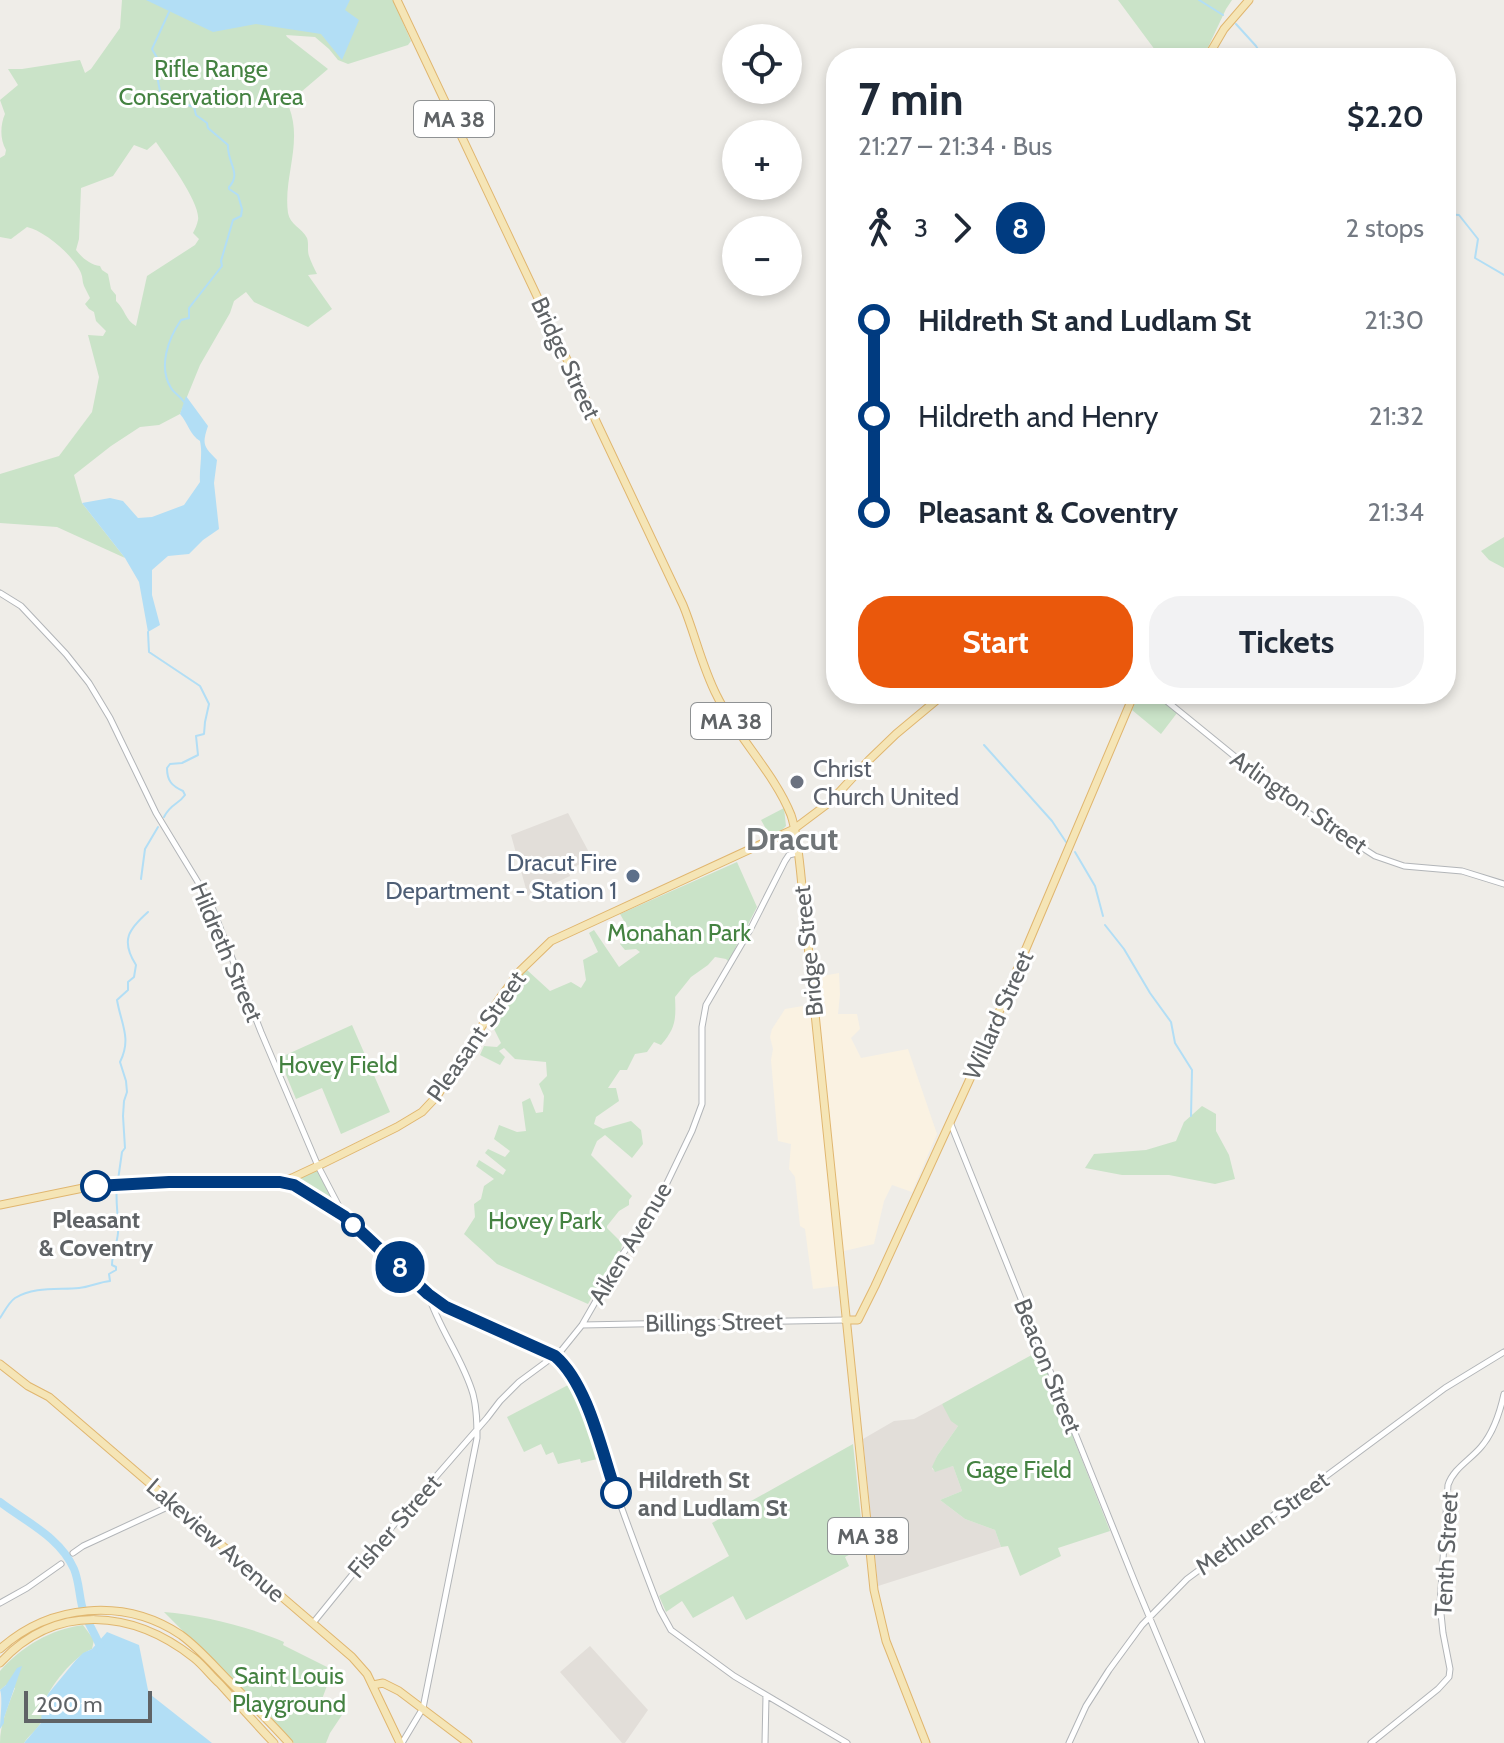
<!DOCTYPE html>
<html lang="en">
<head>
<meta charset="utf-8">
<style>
  body { margin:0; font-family:Cabin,sans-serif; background:#f2f2f3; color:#1f2937; height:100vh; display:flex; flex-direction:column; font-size:30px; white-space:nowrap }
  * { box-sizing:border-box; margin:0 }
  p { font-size:26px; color:#747a83 }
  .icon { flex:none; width:44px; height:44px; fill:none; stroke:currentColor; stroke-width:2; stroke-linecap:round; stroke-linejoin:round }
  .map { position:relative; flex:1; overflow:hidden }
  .sheet { position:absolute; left:826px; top:48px; width:630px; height:656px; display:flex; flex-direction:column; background:#fff; border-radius:32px; box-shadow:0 4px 12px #0003 }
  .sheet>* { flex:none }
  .badge { padding:0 16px; border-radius:26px; font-size:28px; line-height:52px }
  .controls { position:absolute; left:722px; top:24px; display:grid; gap:16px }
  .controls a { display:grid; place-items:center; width:80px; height:80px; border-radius:50%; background:#fff; box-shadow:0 4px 12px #0003; font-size:40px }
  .scale { position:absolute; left:24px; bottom:20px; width:128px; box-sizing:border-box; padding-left:8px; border:4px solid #5f6366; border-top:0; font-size:22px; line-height:28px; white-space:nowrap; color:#5f6366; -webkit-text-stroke:6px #fff; paint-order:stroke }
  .map>.badge { position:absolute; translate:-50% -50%; box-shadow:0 0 0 4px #fff }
  .legs { display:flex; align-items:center; gap:12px; height:88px; padding:0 32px; font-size:26px }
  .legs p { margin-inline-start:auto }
  .overview { display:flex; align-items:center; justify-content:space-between; height:136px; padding:0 32px }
  h1 { font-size:44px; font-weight:700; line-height:60px }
  .cta { display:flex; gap:16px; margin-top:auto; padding:16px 32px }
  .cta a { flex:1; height:92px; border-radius:32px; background:#ea580c; color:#fff; font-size:32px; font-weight:700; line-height:92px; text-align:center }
  .cta a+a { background:#f2f2f3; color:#1f2937 }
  ul { padding:0 32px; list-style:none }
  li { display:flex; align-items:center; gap:28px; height:96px; font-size:30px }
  li i { display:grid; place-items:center; width:12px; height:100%; margin:0 10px; background:currentColor }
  li i::after { content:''; width:20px; height:20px; margin:-10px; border:6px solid; border-radius:50%; background:#fff }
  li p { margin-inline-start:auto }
  li:first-child i { background:linear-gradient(#0000 50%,currentColor 0) }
  li:last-child i { background:linear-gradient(currentColor 50%,#0000 0) }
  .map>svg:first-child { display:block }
</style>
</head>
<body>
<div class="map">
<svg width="1504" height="1743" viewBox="0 0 1504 1743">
  <rect width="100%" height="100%" fill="#efede8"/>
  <!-- commercial -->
  <path fill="#faf2e2" d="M839,973L840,994L838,1014H857L860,1029L851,1038L861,1058L908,1049L937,1134L912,1192L892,1185L884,1201L874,1244L844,1251L847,1285L813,1289L805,1229L800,1226L795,1177L789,1169L791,1144L778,1141L771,1060L773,1049L770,1037L772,1029L785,1009L809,1005L806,979Z"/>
  <!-- education -->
  <path fill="#e2ded9" d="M568,813L592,858L568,870L570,876L528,896L511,835Z
    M942,1404L958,1426L937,1456L932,1469L935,1471L953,1466L962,1491L940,1500L965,1519L995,1530L1001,1547L878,1586L863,1439L894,1421L914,1419Z
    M590,1646L648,1710L625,1743H622L560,1672Z"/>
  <!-- green -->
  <path fill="#cae3c8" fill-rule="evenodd" d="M122,0H393L411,41L408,45L348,64L338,60L329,49L315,37L286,35L287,37L328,69L301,92L289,107C303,143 283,177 288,213C290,225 302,228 307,238C309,243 307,251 309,256C311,262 314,268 317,274L308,275L332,309L308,327L254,302L246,292L234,301L230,313L200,365L180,414L159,425L140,427L111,446L74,475L82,503L125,558L57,527L0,523V474L59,456L92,412L99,377L88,335L103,336L106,331L96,321L94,312L89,309L85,304L90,298C88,294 86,290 84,286C82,282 83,277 81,273C74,256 45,231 27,227L11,239L0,237V158L5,155L6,150C0,140 0,125 5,114L0,100L18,85L8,69H22L80,60L85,73L91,69L120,28ZM156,142C166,157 201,203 198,220C197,225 195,229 193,233L199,239L195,245L147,276L136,326C125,320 125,309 116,301V295L111,289L108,274L102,270L100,266C91,265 82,258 76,250L79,239L81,188L113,176L134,145L147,150Z
    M1118,0H1232L1226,9L1203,58H1186L1174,52L1161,58Z
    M1504,537V568L1489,560L1481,551Z
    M1139,694H1153L1177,713L1161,734L1132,710Z
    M784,808L786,826L782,830L770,836L761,820Z
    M737,862L757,907L742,936L733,941L738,942L729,962L726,959L715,957L708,965L691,977L675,997C676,1019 676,1028 661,1045L654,1042L647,1052L635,1054L627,1070H620L608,1088H616L619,1101L596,1117L594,1124L603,1129L631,1121L641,1130L643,1144L632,1158L605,1135L597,1141L591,1155L632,1196L629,1200V1205L619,1211L607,1226V1228L622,1243L621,1251H618L588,1304L497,1264L464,1234L475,1217L474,1204L481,1199L484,1186L494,1179L476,1166L479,1160L503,1175L506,1170L485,1153L488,1149L505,1157L510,1151L494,1139L499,1125L517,1132L526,1131L522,1102L530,1098L536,1113L543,1112L544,1096L539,1084L547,1076L546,1062L515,1059L504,1048L499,1051L505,1057L500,1065L480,1055L484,1046L497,1047L501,1043L491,1023C499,1004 512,984 527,970L550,991L571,982L581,988L586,980L583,960L598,952L589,933L594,930L619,967L640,952L636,949L625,950L620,944L631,933L620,914Z
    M352,1025L390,1112L341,1134L322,1088L296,1099L279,1058Z
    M1202,1106L1216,1114V1131L1229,1155L1235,1179L1215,1184L1169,1175H1122L1085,1168L1094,1154L1146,1150L1176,1141L1184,1122Z
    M318,1170L334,1204V1206L293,1182Z
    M1039,1351L1110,1531L1058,1548L1061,1556L1020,1576L1008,1546L1001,1547L995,1530L965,1519L940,1500L962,1491L953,1466L935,1472L932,1467L937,1456L958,1426L951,1421L942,1404Z
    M570,1384L578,1393L601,1458L581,1463L580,1459L558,1464L553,1452L546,1455L541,1444L524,1452L507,1417Z
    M853,1444L864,1547L845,1557L849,1566L746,1620L733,1596L693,1618L682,1601L666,1612L659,1596L729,1556L712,1523Z
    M164,1612C201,1615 250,1627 284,1642L283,1645L333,1670L322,1699L346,1709L330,1733L326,1743H294Z
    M83,1625L94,1640L92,1649C74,1656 49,1687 43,1705C42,1711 43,1719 40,1724C36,1731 28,1736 24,1743H0C0,1724 8,1706 15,1688L6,1685L0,1690V1671C21,1647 51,1629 83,1625Z"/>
  <!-- water -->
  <path fill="#b2def5" d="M146,0H350L345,10L359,20L342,60L321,34L256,24L213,32Z
    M186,396L208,426C202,444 203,446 217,460L214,483L219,529L203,540L189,554L168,556L152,570V595L160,625L148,632L139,582L125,558L82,503L110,498L123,501L138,518L152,517L184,505L200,482C199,468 203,455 200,441C190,435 188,423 180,414Z
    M107,1632L139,1645L148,1690L151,1695L212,1743H24L41,1723L42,1708L48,1694L76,1660L83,1653L92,1649Z
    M22,1666L4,1718V1723L0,1729C0,1719 3,1697 0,1690L6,1685L17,1668Z"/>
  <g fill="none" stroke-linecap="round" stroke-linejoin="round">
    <!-- stream -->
    <path stroke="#b2def5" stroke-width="2" d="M1199,0L1223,15
      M169,12L152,49L160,63L157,76L161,96L194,107L196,115L207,123L208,128L228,145C227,163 242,173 229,187V189L238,195L242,209L241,216L233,220L221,261L222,266L189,308V318L181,320C168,339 158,367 171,388C174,393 180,396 184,402
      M1236,24L1256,46L1263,58
      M1446,214L1459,215L1478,239L1475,258L1504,275
      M148,632L149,652L200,686L209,704L205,722L204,734L196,736L198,755L182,763L170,764L167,768C167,781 172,786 183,791L185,795C178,805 171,803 164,817
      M984,745L1052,821L1066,842
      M1075,852L1095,886L1103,916
      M141,879L145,849L158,827
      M1105,925L1124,949L1150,993L1171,1022L1175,1043L1192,1070L1191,1116
      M118,1180L122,1152L125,1148L123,1116L124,1101L127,1092L126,1081L120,1062C132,1038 121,1024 117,1000L128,990V982L134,977L136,965C120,940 129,929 148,912
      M0,1318C4,1312 9,1302 15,1298C34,1286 59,1290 79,1288C90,1287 99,1282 110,1281L109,1274L116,1270V1267L112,1265C112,1254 117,1244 118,1233C119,1217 115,1202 117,1186"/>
    <!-- river -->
    <path stroke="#b2def5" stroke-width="8" d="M0,1502C26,1522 60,1537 74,1569C79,1581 79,1594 82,1606C86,1623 98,1636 102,1653"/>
    <!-- minor casing -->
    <g stroke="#b2b5b8" stroke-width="7">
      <path id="minor" d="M0,593L21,606L66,654L89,683L110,718L156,813L210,902L261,1032L318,1166L344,1216L428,1294L446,1307L555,1356C589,1385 602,1454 617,1495C631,1534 645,1572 660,1610L671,1630L734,1676L847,1743
        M1158,694L1287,799L1375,856L1404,866L1462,871L1504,884
        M950,1122L1136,1585L1202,1743
        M582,1325L845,1320
        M73,1553L83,1546L174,1504
        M0,1603L27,1588L61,1564
        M313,1623L378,1543L487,1418L500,1401L519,1382L561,1351L582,1325L624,1252L652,1214L692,1131L702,1104V1027L706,1005L751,928L785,861L789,855L797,853
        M402,1743L423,1708L477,1438C477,1423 477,1409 473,1394C463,1359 439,1329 428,1294
        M765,1743L766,1696
        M1069,1743L1086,1706L1109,1670L1142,1625L1187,1579L1445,1388L1504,1352
        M1371,1743L1438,1689L1449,1677L1450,1669L1443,1633L1440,1604L1448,1485C1453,1469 1470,1460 1481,1447C1494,1432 1500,1412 1504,1394"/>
    </g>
    <!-- major casing -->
    <g stroke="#e0b66f" stroke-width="9">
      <path id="major" d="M397,0L683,605C695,634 702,667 717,696C737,737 775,774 791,815C799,838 801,881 804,906L874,1590L886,1641L926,1743
        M1207,58L1224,29L1249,0
        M282,1182L294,1185L344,1216
        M0,1205L93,1186L169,1182H280L292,1178L324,1163L397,1127L422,1112L437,1096L500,998L520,971L551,941L794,829L830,802L869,760L896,734L944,694
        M845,1320H858L875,1286L980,1057L1134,694
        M0,1364L28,1386L49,1397L352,1657L367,1674L400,1743
        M0,1649C50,1604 124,1597 181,1635C199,1648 214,1666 230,1682C250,1702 270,1722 289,1743
        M0,1663C56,1602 133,1610 194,1658C203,1665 211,1676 220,1684C238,1704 256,1724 274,1743
        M373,1685L383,1683L399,1691L468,1743"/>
    </g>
    <!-- minor -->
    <use href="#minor" stroke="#fff" stroke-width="5"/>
    <!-- major -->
    <use href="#major" stroke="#f5e5b6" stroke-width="7"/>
  </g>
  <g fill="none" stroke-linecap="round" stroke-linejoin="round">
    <!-- line-1 casing -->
    <g stroke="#fff" stroke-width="18">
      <path id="line-1" d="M96,1186L169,1182H280L294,1185L344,1216L428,1294L446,1307L555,1356C588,1384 602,1453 616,1493"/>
    </g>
    <!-- line-1 -->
    <use href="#line-1" stroke="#003b80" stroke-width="12"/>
  </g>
  <!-- markers -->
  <circle fill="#6b7280" stroke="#fff" stroke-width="3" cx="797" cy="782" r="8"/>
  <circle fill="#5c6f8a" stroke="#fff" stroke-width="3" cx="633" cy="876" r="8"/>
  <g fill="#fff" stroke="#003b80" stroke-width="4">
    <circle cx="96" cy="1186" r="14"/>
    <circle cx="353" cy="1225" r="10"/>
    <circle cx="616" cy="1493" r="14"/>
  </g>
  <g text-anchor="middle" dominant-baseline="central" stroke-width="6" stroke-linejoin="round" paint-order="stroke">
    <!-- shield labels -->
    <g fill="#fff" stroke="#8f9294" stroke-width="2">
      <rect x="414" y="101" width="80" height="36" rx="6"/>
      <rect x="691" y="703" width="80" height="36" rx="6"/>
      <rect x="828" y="1518" width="80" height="36" rx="6"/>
    </g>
    <g font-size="22" font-weight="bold" fill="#5f6366">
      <text x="454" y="119">MA 38</text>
      <text x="731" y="721">MA 38</text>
      <text x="868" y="1536">MA 38</text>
    </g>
    <!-- park labels -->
    <g font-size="24" fill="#448241" stroke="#fff">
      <text x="211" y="68">Rifle Range<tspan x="211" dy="28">Conservation Area</tspan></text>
      <text x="679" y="932">Monahan Park</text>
      <text x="338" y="1064">Hovey Field</text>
      <text x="545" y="1220">Hovey Park</text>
      <text x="1019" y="1469">Gage Field</text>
      <text x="289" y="1675">Saint Louis<tspan x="289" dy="28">Playground</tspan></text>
    </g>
    <!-- street labels -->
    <g font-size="24" fill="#5f6366" stroke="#fff">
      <text transform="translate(566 358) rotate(65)">Bridge Street</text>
      <text transform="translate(1299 802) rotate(35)">Arlington Street</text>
      <text transform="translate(808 951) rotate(-96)">Bridge Street</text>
      <text transform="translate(227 952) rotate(67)">Hildreth Street</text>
      <text transform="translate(998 1015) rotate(-66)">Willard Street</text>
      <text transform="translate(476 1036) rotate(-55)">Pleasant Street</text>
      <text transform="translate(630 1243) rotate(-59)">Aiken Avenue</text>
      <text transform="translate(714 1322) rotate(-1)">Billings Street</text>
      <text transform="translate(1048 1366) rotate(68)">Beacon Street</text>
      <text transform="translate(1262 1523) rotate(-36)">Methuen Street</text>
      <text transform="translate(394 1526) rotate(-49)">Fisher Street</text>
      <text transform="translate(216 1540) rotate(41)">Lakeview Avenue</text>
      <text transform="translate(1446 1554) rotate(-87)">Tenth Street</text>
    </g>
    <!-- worship labels -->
    <g font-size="24" fill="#5b616d" stroke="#fff" text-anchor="start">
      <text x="813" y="768">Christ<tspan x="813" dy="28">Church United</tspan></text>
    </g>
    <!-- service labels -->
    <g font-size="24" fill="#4e5e75" stroke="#fff" text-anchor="end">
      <text x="617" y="862">Dracut Fire<tspan x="617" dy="28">Department - Station 1</tspan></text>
    </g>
    <!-- stop labels -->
    <g font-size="24" font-weight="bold" fill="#5f6366" stroke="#fff">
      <text x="96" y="1219">Pleasant<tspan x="96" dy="28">&amp; Coventry</tspan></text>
      <text x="638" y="1479" text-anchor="start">Hildreth St<tspan x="638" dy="28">and Ludlam St</tspan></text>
    </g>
    <!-- district labels -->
    <g font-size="32" font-weight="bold" fill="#707578" stroke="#fff">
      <text x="792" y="838">Dracut</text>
    </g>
  </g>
</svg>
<div class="controls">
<a><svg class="icon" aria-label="locate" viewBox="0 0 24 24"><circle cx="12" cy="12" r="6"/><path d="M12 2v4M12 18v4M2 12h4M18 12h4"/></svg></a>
<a>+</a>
<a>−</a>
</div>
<div class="scale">200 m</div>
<b class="badge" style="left:400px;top:1267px;background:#003b80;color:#fff">8</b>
<section class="sheet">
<div class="overview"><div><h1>7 min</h1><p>21:27 – 21:34 · Bus</p></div><b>$2.20</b></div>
<div class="legs"><svg class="icon" aria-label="walk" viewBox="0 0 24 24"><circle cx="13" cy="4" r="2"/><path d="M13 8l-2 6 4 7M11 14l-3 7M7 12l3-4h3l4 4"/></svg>3<svg class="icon" aria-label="forward" viewBox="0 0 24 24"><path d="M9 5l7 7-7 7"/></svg><b class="badge" style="background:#003b80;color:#fff">8</b><p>2 stops</p></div>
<ul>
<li><i style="color:#003b80"></i><b>Hildreth St and Ludlam St</b><p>21:30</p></li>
<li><i style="color:#003b80"></i><span>Hildreth and Henry</span><p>21:32</p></li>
<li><i style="color:#003b80"></i><b>Pleasant &amp; Coventry</b><p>21:34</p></li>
</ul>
<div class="cta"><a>Start</a><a>Tickets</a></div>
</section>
</div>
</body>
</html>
